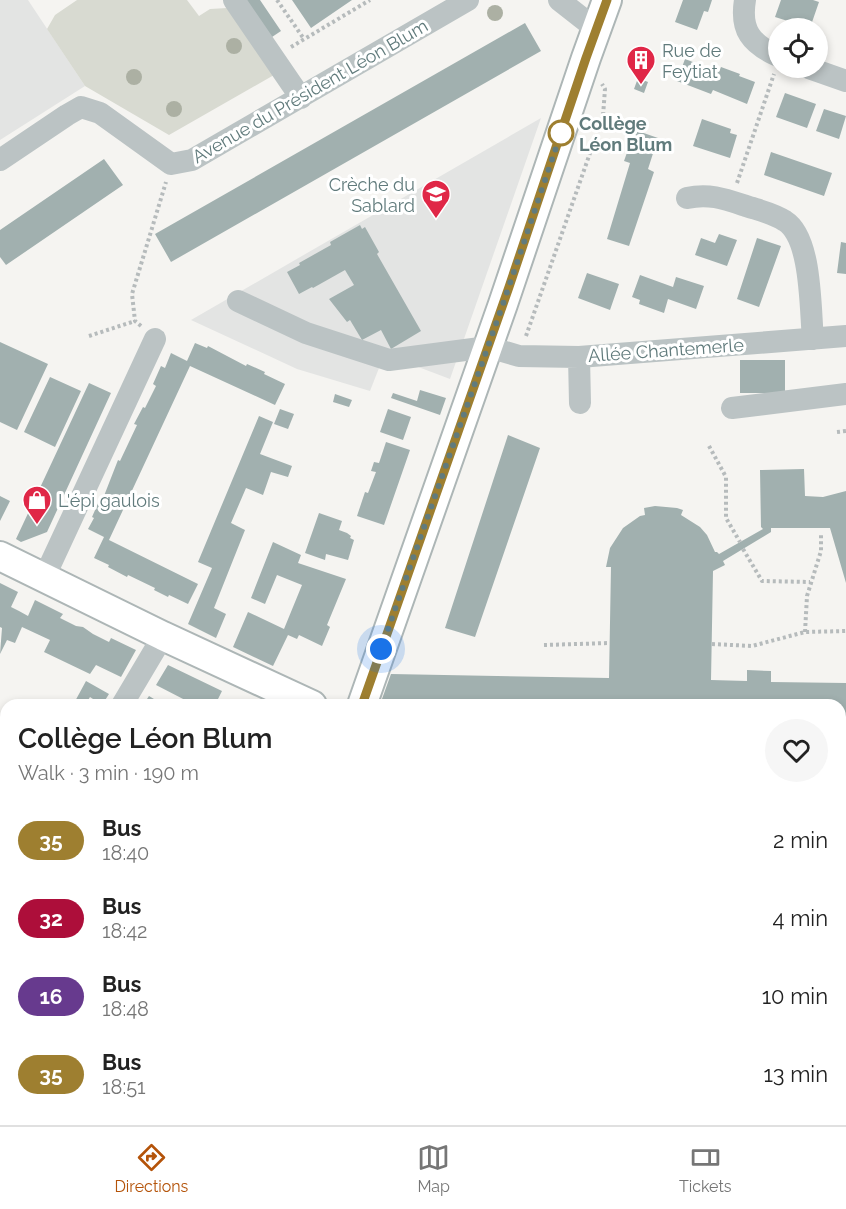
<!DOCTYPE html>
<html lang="en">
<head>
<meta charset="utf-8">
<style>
  body { margin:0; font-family:Raleway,sans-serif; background:#f6f6f6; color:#222; height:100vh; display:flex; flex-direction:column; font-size:22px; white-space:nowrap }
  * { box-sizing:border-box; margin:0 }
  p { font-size:20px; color:#767676 }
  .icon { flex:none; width:33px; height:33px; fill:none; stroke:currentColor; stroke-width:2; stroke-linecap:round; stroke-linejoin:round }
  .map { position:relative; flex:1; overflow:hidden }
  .sheet { position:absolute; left:0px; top:699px; width:846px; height:426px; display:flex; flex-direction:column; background:#fff; border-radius:18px 18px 0 0; box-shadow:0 3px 9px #0003 }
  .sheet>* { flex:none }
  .badge { padding:0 12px; border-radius:20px; font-size:21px; line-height:39px }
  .buttons { position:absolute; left:768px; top:18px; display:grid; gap:12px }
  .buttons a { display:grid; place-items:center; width:60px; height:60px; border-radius:50%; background:#fff; box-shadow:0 3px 9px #0003; font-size:30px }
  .you { position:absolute; width:30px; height:30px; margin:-15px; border:4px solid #fff; border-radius:50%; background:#1a73e8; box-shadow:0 0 0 9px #1a73e833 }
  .map>.badge { position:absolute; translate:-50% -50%; box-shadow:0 0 0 3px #fff }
  .round { display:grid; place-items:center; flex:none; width:63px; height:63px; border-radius:32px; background:#f6f6f6 }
  .head { display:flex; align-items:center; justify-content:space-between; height:102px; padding:0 18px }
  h1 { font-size:28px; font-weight:600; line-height:45px }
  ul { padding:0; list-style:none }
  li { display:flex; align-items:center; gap:18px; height:78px; padding:0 18px }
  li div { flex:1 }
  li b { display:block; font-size:22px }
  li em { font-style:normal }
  li .badge { min-width:66px; font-weight:700; text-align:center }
  .tab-bar { display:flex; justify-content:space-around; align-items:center; height:84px; border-top:2px solid #e0e0e0; background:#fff; font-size:16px; color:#767676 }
  .tab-bar a { display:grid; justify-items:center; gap:3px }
  .tab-bar .selected { color:#b45309 }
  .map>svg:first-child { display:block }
</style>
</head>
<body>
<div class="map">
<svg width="846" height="1125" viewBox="0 0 846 1125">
  <rect width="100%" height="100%" fill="#f5f4f1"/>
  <!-- built -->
  <path fill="#e3e4e3" d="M0,0H28L85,86L0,140Z
    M541,118L450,379L413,365L379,368L370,391L297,369L191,320Z
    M840,1032L846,1035V1125H646L649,1119H840Z"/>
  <!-- green -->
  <path fill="#d8dad1" d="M77,0H187L199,16L210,9L227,8L274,75L169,135L85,86L47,29L55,15Z"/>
  <!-- building -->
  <path fill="#a1b0af" d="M243,0H260L281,31L269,39Z
    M292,0H352L311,28Z
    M683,0H712L708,12L704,11L697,30L675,22Z
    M781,0H813L819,2L810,28L775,17Z
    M525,23L541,51L171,262L155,234Z
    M685,59L719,72L721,67L740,74L739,76L755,82L747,104L713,90L711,94L677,81Z
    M638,78L648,82L644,93L634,89Z
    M785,93L816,104L807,128L776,117Z
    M824,109L846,116L839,139L816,131Z
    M702,119L731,129L730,133L737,135L730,158L693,146Z
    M635,130L658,138L648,169L654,172L629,246L607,239L630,163L624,161Z
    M771,152L832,173L824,196L764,175Z
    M104,159L123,185L6,265L0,257V230Z
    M360,225L362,229L365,227L379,252L377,254L421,331L391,349L381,330L362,340L350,320L347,322L329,299L354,285L345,270L313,288L312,287L299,294L287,272L300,265L299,263L331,245L330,242Z
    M719,234L737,240L727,266L695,255L701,238L715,243Z
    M757,238L781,246L759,307L737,299Z
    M841,242L846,243V274L837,273Z
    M587,273L619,284L610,310L578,298Z
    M640,275L673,287L676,277L704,286L696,309L668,299L664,313L639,304L640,300L632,297Z
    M0,342L48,364L17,430L0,422Z
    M195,343L207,348L208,346L246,366L247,364L265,372L264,374L285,384L275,405L190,366L109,540L198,584L188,604L169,595L168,597L154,590L155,588L128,575L127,577L108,567L109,565L94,558L104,537L88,529L94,518L92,517L99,501H102L118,460L120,461L137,425L134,424L143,407L145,408L156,386L153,384L161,366L165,368L171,353L187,361Z
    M740,360H785V393H740Z
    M50,377L81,391L55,447L24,432Z
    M89,383L111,393L47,532L21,542L16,539Z
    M420,390L446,398L440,415L391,398L393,393L417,401Z
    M335,394L352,400L349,407L333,402Z
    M280,409L294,414L288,429L274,424Z
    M388,409L411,417L403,440L380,432Z
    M259,416L273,422L260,454L292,466L288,477L271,472L263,495L246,488L231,523L245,530L214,608L226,614L216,638L188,624L212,568L198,562Z
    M508,435L540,448L475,637L445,628Z
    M386,442L410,450L384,525L357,516L365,492L368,493L376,472L371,471L374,462L379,463Z
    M804,469L805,496L823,497L846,491V583L830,528H771V532L723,561L725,565L713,571L711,680L747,681V670L771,671V682L846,683V951L840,948V705H385L382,699L391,674L609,678L611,567H606L610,548L623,528L640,516L645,515L644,508L655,506L677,508L683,510L681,515L700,527L707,535L715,552H717L719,554L763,529L761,527L760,470Z
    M0,496L10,501L0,521Z
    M319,513L342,521L339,530L347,533L351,536L350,538L354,540L348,560L326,554L325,560L305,553Z
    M273,542L301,555L298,563L346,579L327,625L330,627L322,646L299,635L297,639L288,635L273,666L233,647L248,612L284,629L302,585L277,575L265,604L251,598Z
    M0,583L18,592L11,607L19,611L28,616L35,600L63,614L60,618L76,626L83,627L93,634L109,642L111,638L136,650L121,677L96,665L90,674L44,652L50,640L22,627L15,643L7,640L0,654L2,628L0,627Z
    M168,665L222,691L215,705H185L187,701L156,685Z
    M86,681L109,694L102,705L90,697L85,705H73Z
    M149,696L164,705H143Z
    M6,752V773L0,770V762Z
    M6,821V855L0,865V832Z
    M0,952L6,955V970L2,968L0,972Z
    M846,1071V1098L840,1094V1080Z
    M0,1097L6,1100L0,1115Z
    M27,1119H39L36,1125H25Z
    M111,1119H151L149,1125H113V1123L110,1122Z
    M206,1119H234L231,1125H203Z
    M298,1119H324L333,1125H309Z"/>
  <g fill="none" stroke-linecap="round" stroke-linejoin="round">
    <!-- major casing -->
    <g stroke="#adb6b6" stroke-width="32">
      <path id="major" d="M0,556L163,636L312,705
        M362,705L503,304L586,58L607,0
        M840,972L846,975"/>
    </g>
    <!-- path -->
    <path stroke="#b6bbbc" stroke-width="4" stroke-dasharray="3 3" stroke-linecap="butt" d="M277,0L304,39
      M291,47L370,0
      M737,183L774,74
      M141,326L135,321L132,294L166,182
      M89,336L135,321
      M526,336L603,116L605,89L602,84
      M837,432L846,431
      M709,446L726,477V518L740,542
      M743,549L762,581L810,582
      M805,632L807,596L821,551V534
      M712,644L752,646L805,632L846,631
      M544,645L610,643"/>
    <!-- minor -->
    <path stroke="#bbc3c4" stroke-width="22" d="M234,0L301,98
      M559,0L596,29
      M745,0C740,30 751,44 778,56
      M809,68L846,81
      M0,160L67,115L81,107L100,113L171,164L192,160L468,0
      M687,198C709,193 725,199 746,206C758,210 773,213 785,221C812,238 810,309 813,339
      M238,301L306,333L389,360L488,347L519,356L579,357L846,336
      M579,357L580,403
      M732,408L846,394
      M44,578L155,339
      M122,705L163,636
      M0,900L6,890
      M255,1125L259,1119"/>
    <!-- major -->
    <use href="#major" stroke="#fff" stroke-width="28"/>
  </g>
  <!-- trees -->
  <g fill="#acb0a3">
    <circle cx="495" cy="13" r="8"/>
    <circle cx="234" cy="46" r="8"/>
    <circle cx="134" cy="77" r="8"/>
    <circle cx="174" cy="109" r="8"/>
  </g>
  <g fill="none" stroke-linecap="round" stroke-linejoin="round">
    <!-- line casing -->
    <g stroke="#fff" stroke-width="14">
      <path id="line" d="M362,705L509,287L586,58L607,0"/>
    </g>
    <!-- line -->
    <use href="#line" stroke="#9e7f30" stroke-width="9"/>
    <!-- walk -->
    <path stroke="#617b7c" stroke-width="6" stroke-dasharray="0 10.8" d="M381,649L503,304L561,133"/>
  </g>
  <!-- icons -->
  <defs>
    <g id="building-pin" transform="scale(1.5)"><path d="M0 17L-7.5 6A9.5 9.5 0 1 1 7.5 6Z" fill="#e02747" stroke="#fff"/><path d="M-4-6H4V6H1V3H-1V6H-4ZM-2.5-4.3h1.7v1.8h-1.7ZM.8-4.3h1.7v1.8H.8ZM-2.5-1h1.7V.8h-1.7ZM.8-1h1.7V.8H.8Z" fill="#fff"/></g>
    <g id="school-pin" transform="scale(1.5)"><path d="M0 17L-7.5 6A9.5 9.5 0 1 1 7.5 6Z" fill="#e02747" stroke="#fff"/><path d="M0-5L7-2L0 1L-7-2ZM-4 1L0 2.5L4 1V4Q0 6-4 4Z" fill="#fff"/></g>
    <g id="shop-pin" transform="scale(1.5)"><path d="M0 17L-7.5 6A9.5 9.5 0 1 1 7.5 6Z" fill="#e02747" stroke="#fff"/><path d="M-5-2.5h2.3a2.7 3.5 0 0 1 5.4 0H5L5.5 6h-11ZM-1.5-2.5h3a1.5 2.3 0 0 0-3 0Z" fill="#fff"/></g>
  </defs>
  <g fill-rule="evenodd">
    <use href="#building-pin" x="641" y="60"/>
    <use href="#school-pin" x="436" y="194"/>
    <use href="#shop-pin" x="37" y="500"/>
  </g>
  <!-- markers -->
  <circle fill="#fff" stroke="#9e7f30" stroke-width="3" cx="561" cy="133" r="12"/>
  <g text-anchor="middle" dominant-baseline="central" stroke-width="6" stroke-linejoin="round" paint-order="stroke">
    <!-- poi labels -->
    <g font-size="18" fill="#617b7c" stroke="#fff" text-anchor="start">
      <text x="662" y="50">Rue de<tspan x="662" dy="21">Feytiat</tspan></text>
      <text x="415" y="184" text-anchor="end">Crèche du<tspan x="415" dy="21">Sablard</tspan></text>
      <text x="58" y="500">L'épi gaulois</text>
    </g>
    <!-- street labels -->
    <g font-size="18" fill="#617b7c" stroke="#fff">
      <text transform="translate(310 91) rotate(-30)">Avenue du Président Léon Blum</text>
      <text transform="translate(666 350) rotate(-4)">Allée Chantemerle</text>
    </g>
    <!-- stop labels -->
    <g font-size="18" font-weight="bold" fill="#617b7c" stroke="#fff" text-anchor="start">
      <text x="579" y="123">Collège<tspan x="579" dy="21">Léon Blum</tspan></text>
    </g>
  </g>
</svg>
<div class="buttons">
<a><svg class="icon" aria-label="locate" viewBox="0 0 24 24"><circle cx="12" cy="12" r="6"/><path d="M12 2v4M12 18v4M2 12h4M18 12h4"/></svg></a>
</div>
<div class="you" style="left:381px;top:649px"></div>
<section class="sheet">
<div class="head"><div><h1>Collège Léon Blum</h1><p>Walk · 3 min · 190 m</p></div><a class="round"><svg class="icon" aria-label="heart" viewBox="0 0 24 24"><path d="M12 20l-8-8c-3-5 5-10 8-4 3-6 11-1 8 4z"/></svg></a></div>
<ul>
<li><span class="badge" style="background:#9e7f30;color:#fff">35</span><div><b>Bus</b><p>18:40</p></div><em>2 min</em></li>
<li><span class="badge" style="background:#ad0e3a;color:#fff">32</span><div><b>Bus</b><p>18:42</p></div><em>4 min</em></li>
<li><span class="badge" style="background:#673a8e;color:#fff">16</span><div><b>Bus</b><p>18:48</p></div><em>10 min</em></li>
<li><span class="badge" style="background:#9e7f30;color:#fff">35</span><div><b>Bus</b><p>18:51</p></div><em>13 min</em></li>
</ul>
</section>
</div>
<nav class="tab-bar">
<a class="selected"><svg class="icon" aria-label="directions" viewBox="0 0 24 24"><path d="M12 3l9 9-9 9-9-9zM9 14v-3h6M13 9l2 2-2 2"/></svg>Directions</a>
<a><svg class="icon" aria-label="map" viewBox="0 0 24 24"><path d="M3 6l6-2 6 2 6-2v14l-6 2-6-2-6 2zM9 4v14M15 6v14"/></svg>Map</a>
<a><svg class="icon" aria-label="tickets" viewBox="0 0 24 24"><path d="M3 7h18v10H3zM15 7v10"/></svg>Tickets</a>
</nav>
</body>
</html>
